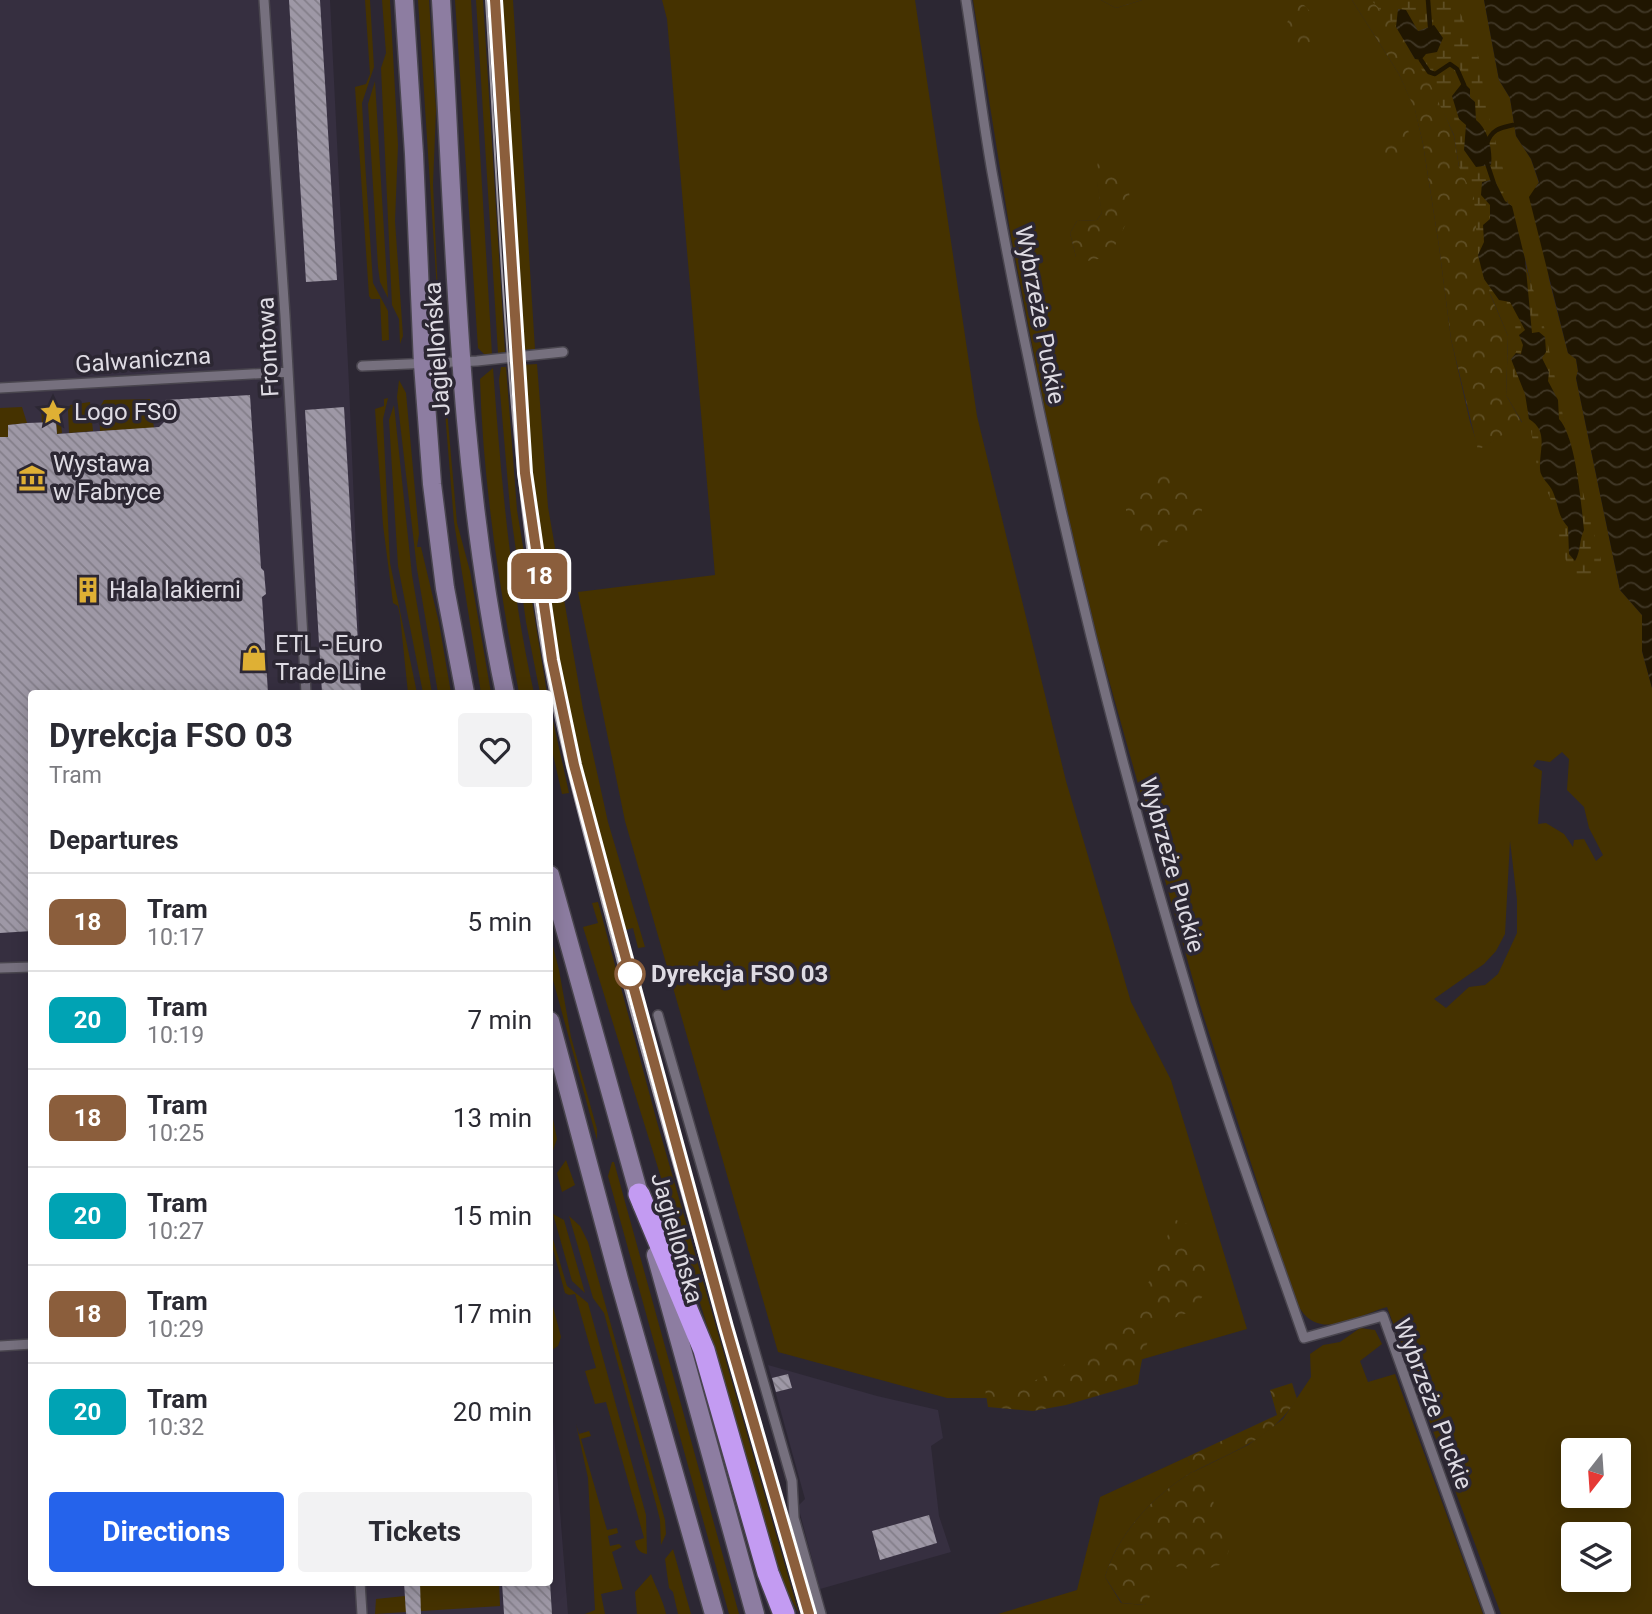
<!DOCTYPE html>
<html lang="en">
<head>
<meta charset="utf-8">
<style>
  body { margin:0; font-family:Roboto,sans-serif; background:#f2f2f3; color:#2b2b33; height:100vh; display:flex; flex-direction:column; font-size:26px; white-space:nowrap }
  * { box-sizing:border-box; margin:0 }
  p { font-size:23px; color:#7c7c81 }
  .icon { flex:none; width:38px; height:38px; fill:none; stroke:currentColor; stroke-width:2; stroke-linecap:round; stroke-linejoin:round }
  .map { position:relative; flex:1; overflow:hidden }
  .side { position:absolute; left:28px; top:690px; width:525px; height:896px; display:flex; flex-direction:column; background:#fff; border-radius:7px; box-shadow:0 4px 18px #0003 }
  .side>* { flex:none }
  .badge { padding:0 14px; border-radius:10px; font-size:24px; line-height:46px }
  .needle { width:46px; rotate:197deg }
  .tools { position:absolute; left:1561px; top:1438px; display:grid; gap:14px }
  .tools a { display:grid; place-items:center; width:70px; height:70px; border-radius:7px; background:#fff; box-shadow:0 4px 18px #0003; font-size:35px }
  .map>.badge { position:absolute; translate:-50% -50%; box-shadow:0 0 0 4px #fff }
  h2 { padding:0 21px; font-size:26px; line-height:63px }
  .round { display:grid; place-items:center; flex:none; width:74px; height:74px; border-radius:7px; background:#f2f2f3 }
  .head { display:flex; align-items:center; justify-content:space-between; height:119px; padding:0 21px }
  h1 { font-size:33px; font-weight:700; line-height:52px }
  .primary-button { display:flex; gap:14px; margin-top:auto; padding:14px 21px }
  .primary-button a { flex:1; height:80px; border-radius:7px; background:#2563eb; color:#fff; font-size:28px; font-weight:700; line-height:80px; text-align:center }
  .primary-button a+a { background:#f2f2f3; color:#2b2b33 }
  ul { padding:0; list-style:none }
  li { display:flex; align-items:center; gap:21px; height:98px; padding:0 21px; border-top:2px solid #e1e1e2 }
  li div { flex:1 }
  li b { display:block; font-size:26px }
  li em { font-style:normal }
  li .badge { min-width:77px; font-weight:700; text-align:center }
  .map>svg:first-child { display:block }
</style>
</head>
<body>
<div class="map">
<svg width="1652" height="1614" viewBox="0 0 1652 1614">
  <defs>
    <pattern id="forest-crowns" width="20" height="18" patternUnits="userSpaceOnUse" patternTransform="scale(1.75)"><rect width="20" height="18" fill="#453200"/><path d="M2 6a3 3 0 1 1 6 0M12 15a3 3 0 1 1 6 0" fill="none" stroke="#5f4f25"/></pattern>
    <pattern id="wetland-marsh" width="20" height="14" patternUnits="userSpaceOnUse" patternTransform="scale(1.75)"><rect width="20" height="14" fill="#453200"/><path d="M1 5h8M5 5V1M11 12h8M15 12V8" fill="none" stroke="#5f4f25"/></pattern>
    <pattern id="water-waves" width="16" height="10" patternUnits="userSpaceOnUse" patternTransform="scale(1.75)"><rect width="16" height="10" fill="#201601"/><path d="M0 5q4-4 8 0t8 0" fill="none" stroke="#403726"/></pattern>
    <pattern id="building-back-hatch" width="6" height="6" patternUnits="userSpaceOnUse" patternTransform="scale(1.75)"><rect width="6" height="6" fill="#9e98a6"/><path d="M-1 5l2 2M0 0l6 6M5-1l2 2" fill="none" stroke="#837e89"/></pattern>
  </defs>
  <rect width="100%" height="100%" fill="#2c2733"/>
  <!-- built -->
  <path fill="#362f40" d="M0,0H330L349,385L362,693H32V1582H550V1382L568,1614H0Z
    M768,1365L877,1396L938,1410L943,1438L931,1446L939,1516L951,1552L820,1589L798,1506L805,1499Z"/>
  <!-- green -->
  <path fill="#453200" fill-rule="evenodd" d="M365,0H370L374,67L362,103L365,162L373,283L388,311L389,340L382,341L380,299H371L369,296L355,87L366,84L370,74Z
    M382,0H390L398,145L395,221L403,336L400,344L399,319L392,305L381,68L386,53Z
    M418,0H429L436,110L433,184L440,337Z
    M455,0H471L492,354H484L478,348Z
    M476,0H483L505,352L498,353Z
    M499,0H513L535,349L520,350Z
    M662,0H915L977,416L1066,781L1131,1002L1171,1080L1247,1329L1008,1398H947L778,1352L625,821L578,592L715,575L667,19Z
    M973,0H1101L1116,8L1142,0H1352L1399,74L1415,109L1423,144L1439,246L1451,339L1470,422L1479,449L1522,422L1506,395L1508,336L1484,279L1516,310L1529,419L1565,426L1525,259L1446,0H1484L1499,80L1510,98L1516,136L1531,159L1539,183L1549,279L1568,353L1576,359L1578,371L1576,378L1620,590L1642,615V651L1652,688V1614H1501L1387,1307C1361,1314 1321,1341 1301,1310C1297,1305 1295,1296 1292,1290L1200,1005L1098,641L1052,447L1011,237ZM1096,174L1109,257H1076L1070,233L1077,221L1097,220L1102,213ZM1562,752L1569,759L1567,790L1584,807L1589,828L1603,855L1596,861L1584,839L1574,840L1573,847L1564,834L1546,823L1538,824L1542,771L1533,766L1537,760L1550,762ZM1510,841L1517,900V933L1498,974L1485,985L1469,987L1446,1008L1434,999L1484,964L1496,951L1505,934ZM1573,1451H1619V1496H1573ZM1573,1535H1619V1580H1573Z
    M375,81L388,298L380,282L378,267L368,104Z
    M537,364L548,507L583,709L608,822L645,947L638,948L633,928L621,931C589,810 559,690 541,567C531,500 526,433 520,365Z
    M501,367H506L517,510L547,693H540L526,622L510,508L499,380Z
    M493,368C501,477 510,586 534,693H519C500,590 483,485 480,379Z
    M399,380L406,393L419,534L417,547H421L439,623L451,693H438L417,569L397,397Z
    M443,388H445L457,523L470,571L491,693H481L454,522Z
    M388,398L383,419L390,563L417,693H408L400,616L398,606L393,603L383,525L375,409L384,406V399Z
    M150,399L154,428L100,431L99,409L104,400Z
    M90,402L93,431L69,433L68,410L70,405Z
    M59,405L62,433L57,434L56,422L42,423L41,406Z
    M394,405L412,575L432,693H423L398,566L389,420Z
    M22,407L27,423L8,425V437H0V408Z
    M550,707L569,793L562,794L550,741Z
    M598,902L657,1122L799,1614L786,1589L768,1534L710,1335L583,927L598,923L592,903Z
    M550,934L559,970L571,1037L597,1129V1140L550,969Z
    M550,1104L557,1139L551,1156L550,1149Z
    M566,1160L575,1185L562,1192L557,1173Z
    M612,1162H614L739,1614H729L608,1176Z
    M553,1214L564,1220L585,1293L572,1281Z
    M569,1216L580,1226L588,1242L665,1520L666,1534L661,1545L660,1520L656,1504L604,1313L593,1298Z
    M550,1229L567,1286L588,1303L646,1515L647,1554C639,1553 636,1548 635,1541L644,1538L606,1402L595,1404L585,1371L596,1368L575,1294L569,1295L565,1293L550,1238Z
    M550,1295L561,1337L558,1346L550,1351Z
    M1360,1328L1375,1330L1382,1344L1360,1361L1368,1382L1395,1374L1483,1614H998L1077,1590L1100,1497L1187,1457L1193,1472L1248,1445L1283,1419L1311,1377L1310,1354L1323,1345L1340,1342ZM1192,1472L1145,1605L1121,1603L1105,1577C1119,1532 1152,1497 1192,1472Z
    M576,1424L579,1434L589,1431L591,1436L581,1439L607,1530L617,1528L618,1533L608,1536L610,1546L619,1544L622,1547L612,1552L623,1589L601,1594L605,1614H585L595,1610L588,1478Z
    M673,1549L691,1614H678L673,1592L669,1588L665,1559Z
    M651,1574C656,1588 663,1600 666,1614H637L635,1592Z
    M420,1582H499L500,1606L375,1614L376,1599L405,1596L406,1605Z"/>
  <!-- forest -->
  <path fill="url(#forest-crowns)" d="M1101,0H1142L1116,8Z
    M1352,0H1387L1397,27L1415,59H1421L1454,136L1459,167L1482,182L1478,255L1490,294L1508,336L1506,395L1522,423L1478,450L1451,339L1439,246L1423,144L1415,110L1399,74Z
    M1292,2L1304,5L1316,18L1311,42L1291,44L1284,30L1292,11Z
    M1406,121L1412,146L1406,158L1383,171L1376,158L1395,126Z
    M1099,155L1116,158L1129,186L1130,216L1109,257L1087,261L1076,257L1070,233L1077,221L1097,220L1102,213L1096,174Z
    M1150,472L1171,473L1202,509L1199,527L1159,546H1141C1121,509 1118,501 1150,472Z
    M1173,1219L1187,1224L1193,1247L1214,1270C1209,1285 1201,1304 1188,1312C1180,1317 1170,1318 1162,1323C1144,1337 1141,1364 1138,1384L1066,1405L1033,1411L988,1407L985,1389C1005,1388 1025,1385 1043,1377C1069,1366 1128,1318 1142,1294C1156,1271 1165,1244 1173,1219Z
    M1292,1383L1297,1399C1269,1441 1235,1450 1193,1472L1211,1495L1229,1548L1226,1563L1200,1571L1168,1565L1145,1605L1122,1603L1105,1577C1119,1532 1152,1497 1192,1472L1187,1457L1277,1415L1270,1390Z"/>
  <!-- wetland -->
  <path fill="url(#wetland-marsh)" d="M1371,0H1455L1479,58L1486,107L1508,187L1507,202L1512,206L1521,252L1542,317L1565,425L1601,560L1596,581H1583L1570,572L1556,532L1558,520L1549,495L1539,479L1525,394L1514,385L1511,359L1516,352L1515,316L1490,294L1484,279L1478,255L1474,198L1459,167L1454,135L1430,84L1397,27Z"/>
  <!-- water -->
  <path fill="url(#water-waves)" d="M1484,0H1652V688L1642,651V615L1620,590L1576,378L1578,371L1576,359L1568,353L1529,197L1539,182L1531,159L1516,136L1510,98L1499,80Z
    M1398,9L1406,10L1418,31L1434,25L1443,38L1437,52L1426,54L1421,60L1415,59L1396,27Z
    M1463,82L1470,89V97L1475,102L1476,120C1488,129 1493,150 1491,165L1476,167L1464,150L1466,125L1459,119L1452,96Z
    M1494,179L1505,201L1512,206L1525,259L1532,333L1539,332L1545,337L1546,352L1542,358L1549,372L1548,381L1558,400L1559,419C1576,437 1581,503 1584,530C1579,540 1581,551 1575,561L1569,554L1568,527C1557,515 1559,506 1553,492C1550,484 1540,478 1540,469C1539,450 1549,431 1529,419L1525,394L1511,359L1516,353L1521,354L1523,345L1519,335L1525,330L1510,302L1499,300L1484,279L1478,255L1484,242L1483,225L1490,219V205L1481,195L1482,182Z"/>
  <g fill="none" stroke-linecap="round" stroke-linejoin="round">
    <!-- stream -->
    <path stroke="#201601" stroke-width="4.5" d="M1428,0L1430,26
      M1421,60L1429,72L1435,74L1450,64L1457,69L1464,85
      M1487,143C1492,129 1500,128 1513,125
      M1487,163L1494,184"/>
  </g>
  <!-- building -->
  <path fill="url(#building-back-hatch)" d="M289,0H320L337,280L306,282Z
    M250,395L261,568L264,571L266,594L262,597L268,693H32V931L0,933V437H8V425L27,423L56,422L57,434L159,427L166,420L165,400Z
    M344,407L361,693H322L305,410Z
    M788,1374L792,1388L776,1392L772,1378Z
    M929,1515L937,1543L880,1560L872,1531Z
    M404,1582H420L421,1614H406Z
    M502,1582H550L552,1614H504Z"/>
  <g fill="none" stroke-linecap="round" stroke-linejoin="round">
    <!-- service casing -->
    <g stroke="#49454e" stroke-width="12">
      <path id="service" d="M264,0L285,316L306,693
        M966,0C975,57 982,115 992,172C1043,454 1110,734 1193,1009C1226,1120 1266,1229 1304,1338L1383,1316L1490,1614
        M362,366L477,361L563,352
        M0,388L288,372
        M0,968L32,967
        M658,1015L792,1481L794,1518L821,1614
        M0,1346L32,1344
        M360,1582L362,1614"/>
    </g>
    <!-- secondary casing -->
    <g stroke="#49454e" stroke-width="21">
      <path id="secondary" d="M404,0L414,154L423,364L432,484L445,588L465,693
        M441,0C455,231 457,466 505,693
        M550,875L642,1205
        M550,1021L619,1279L714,1614
        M656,1255L755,1614"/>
    </g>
    <!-- motorway casing -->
    <g stroke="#49454e" stroke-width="24">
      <path id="motorway" d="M639,1194L704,1350L768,1573L784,1614"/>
    </g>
    <!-- service -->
    <use href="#service" stroke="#76707e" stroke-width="9"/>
    <!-- secondary -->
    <use href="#secondary" stroke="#8d7da1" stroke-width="18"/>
    <!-- motorway -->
    <use href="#motorway" stroke="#c39bf2" stroke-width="21"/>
    <!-- tram -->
    <path stroke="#a09ca6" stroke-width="2" d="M486,0C500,221 506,443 544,661C563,764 593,866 619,967C677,1184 741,1398 802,1614"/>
  </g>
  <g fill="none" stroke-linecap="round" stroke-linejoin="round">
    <!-- line casing -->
    <g stroke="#fff" stroke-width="16">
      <path id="line" d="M495,0L525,473L552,660L574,765L630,974L726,1327L809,1614"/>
    </g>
    <!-- line -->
    <use href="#line" stroke="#8b5e3c" stroke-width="10"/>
  </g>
  <!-- icons -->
  <defs>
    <g id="sight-bare" transform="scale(2.1)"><path d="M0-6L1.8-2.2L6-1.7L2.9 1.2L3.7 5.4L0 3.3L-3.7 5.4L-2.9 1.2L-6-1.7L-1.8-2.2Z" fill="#dfb034" stroke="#2c2733" stroke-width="2.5" paint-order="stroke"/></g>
    <g id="museum-bare" transform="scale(2.1)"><path d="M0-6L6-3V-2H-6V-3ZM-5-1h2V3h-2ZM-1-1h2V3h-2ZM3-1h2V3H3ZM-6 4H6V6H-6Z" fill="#dfb034" stroke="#2c2733" stroke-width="2.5" paint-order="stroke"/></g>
    <g id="building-bare" transform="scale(2.1)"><path d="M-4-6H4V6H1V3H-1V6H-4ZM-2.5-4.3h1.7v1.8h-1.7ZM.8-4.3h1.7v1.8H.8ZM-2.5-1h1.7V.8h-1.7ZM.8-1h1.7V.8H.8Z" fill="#dfb034" stroke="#2c2733" stroke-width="2.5" paint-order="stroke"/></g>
    <g id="shop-bare" transform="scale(2.1)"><path d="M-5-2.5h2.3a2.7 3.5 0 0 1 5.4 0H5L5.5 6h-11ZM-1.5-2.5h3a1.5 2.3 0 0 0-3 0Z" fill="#dfb034" stroke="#2c2733" stroke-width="2.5" paint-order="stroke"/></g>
  </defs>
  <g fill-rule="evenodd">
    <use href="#sight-bare" x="53" y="412"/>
    <use href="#museum-bare" x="32" y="478"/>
    <use href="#building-bare" x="88" y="590"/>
    <use href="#shop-bare" x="254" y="658"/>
  </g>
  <!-- markers -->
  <circle fill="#fff" stroke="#8b5e3c" stroke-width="3.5" cx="630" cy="974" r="14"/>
  <g text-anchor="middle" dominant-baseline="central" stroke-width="7" stroke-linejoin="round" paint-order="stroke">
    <!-- street labels -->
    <g font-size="24" fill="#dedbe3" stroke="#2c2733">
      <text transform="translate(1040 315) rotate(79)">Wybrzeże Puckie</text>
      <text transform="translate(268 347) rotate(-93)">Frontowa</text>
      <text transform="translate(437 349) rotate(-94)">Jagiellońska</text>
      <text transform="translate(143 360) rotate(-4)">Galwaniczna</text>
      <text transform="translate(1172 865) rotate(74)">Wybrzeże Puckie</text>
      <text transform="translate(677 1238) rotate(74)">Jagiellońska</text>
      <text transform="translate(1433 1404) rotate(69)">Wybrzeże Puckie</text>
    </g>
    <!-- poi labels -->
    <g font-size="24" fill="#dedbe3" stroke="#2c2733" text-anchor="start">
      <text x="74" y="412">Logo FSO</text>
      <text x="53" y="464">Wystawa<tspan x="53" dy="28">w Fabryce</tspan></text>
      <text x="109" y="590">Hala lakierni</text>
      <text x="275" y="644">ETL - Euro<tspan x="275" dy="28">Trade Line</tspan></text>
    </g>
    <!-- stop labels -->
    <g font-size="24" font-weight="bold" fill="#dedbe3" stroke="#2c2733" text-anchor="start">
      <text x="651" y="974">Dyrekcja FSO 03</text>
    </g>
  </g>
</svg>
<div class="tools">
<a><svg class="needle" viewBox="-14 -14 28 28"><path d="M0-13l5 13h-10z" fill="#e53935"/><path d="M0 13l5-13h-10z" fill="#7c7c81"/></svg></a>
<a><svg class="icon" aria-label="layers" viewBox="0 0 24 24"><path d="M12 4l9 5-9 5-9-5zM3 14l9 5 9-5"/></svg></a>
</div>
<b class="badge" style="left:539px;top:576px;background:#8b5e3c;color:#fff">18</b>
<section class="side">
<div class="head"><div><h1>Dyrekcja FSO 03</h1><p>Tram</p></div><a class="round"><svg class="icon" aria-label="heart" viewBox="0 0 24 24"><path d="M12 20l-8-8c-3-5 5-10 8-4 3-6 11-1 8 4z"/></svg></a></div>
<h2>Departures</h2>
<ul>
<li><span class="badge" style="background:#8b5e3c;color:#fff">18</span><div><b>Tram</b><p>10:17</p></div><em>5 min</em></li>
<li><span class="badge" style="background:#00a3b4;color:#fff">20</span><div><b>Tram</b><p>10:19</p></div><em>7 min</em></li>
<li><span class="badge" style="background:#8b5e3c;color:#fff">18</span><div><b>Tram</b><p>10:25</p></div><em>13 min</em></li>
<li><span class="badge" style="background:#00a3b4;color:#fff">20</span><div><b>Tram</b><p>10:27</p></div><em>15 min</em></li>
<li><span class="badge" style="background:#8b5e3c;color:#fff">18</span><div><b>Tram</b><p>10:29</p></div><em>17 min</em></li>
<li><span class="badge" style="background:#00a3b4;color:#fff">20</span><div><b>Tram</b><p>10:32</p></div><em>20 min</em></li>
</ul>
<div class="primary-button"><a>Directions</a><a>Tickets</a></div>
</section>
</div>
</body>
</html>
